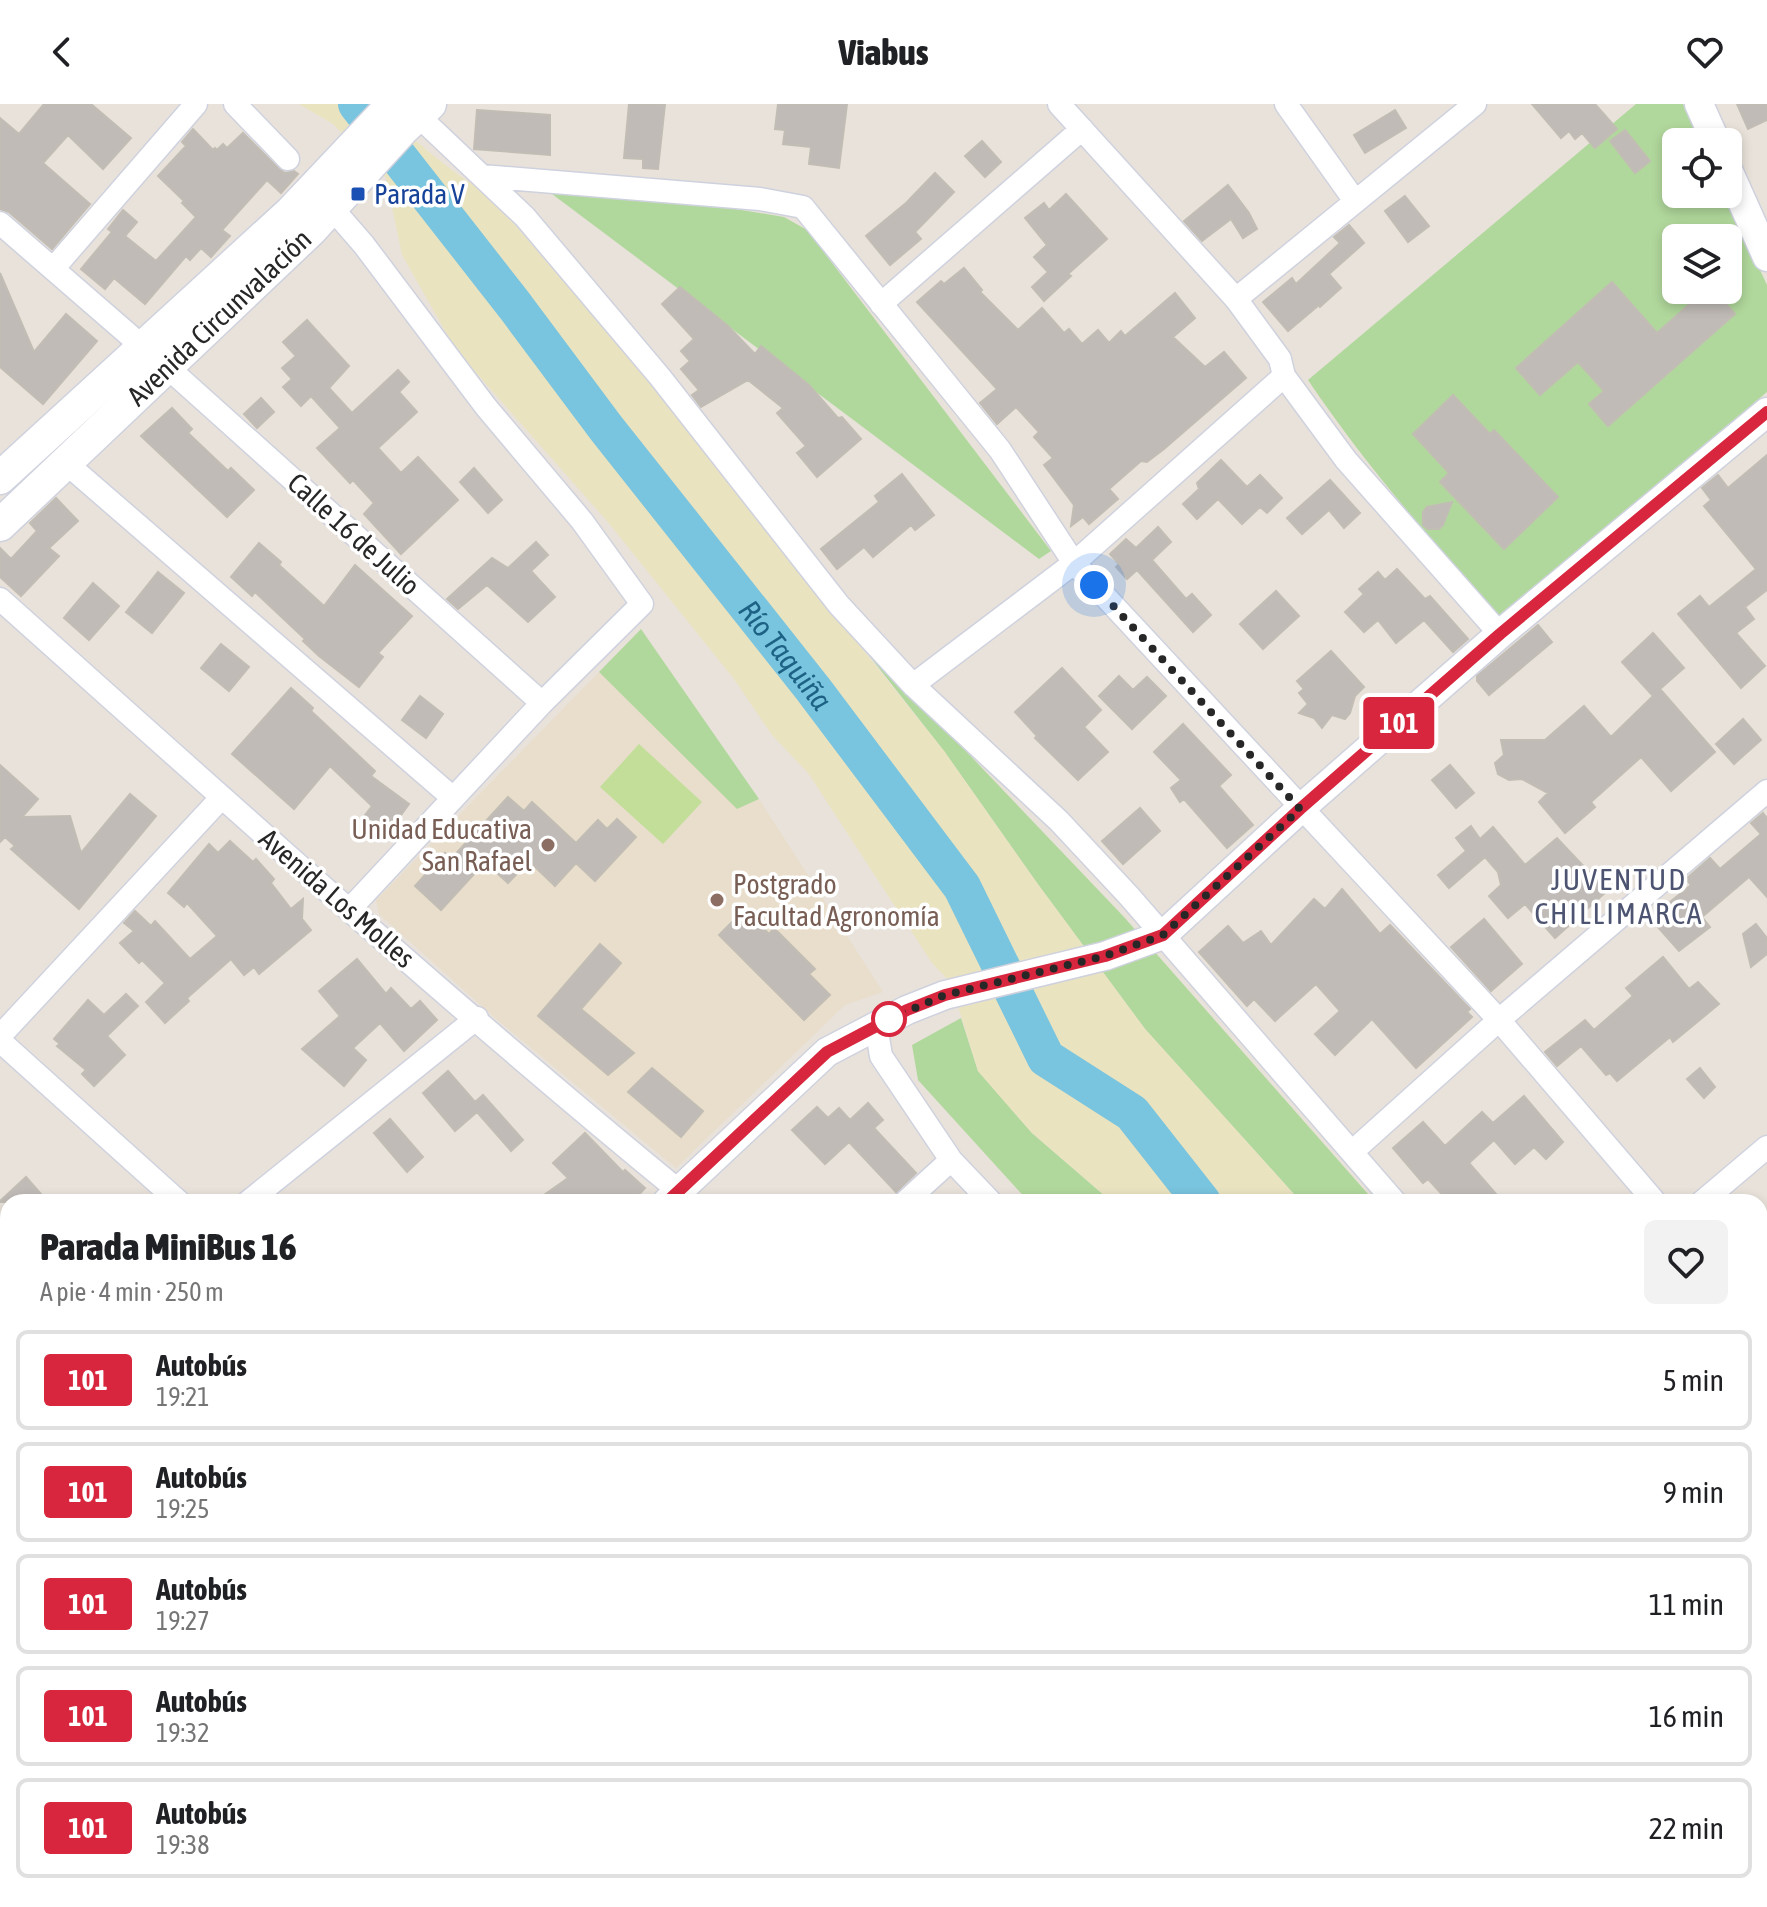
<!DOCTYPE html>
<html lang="es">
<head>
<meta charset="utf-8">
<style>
  body { margin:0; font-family:"Asap Condensed",sans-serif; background:#f2f2f2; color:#202124; height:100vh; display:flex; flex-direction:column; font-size:30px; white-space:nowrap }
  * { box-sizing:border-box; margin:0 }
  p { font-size:26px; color:#757577 }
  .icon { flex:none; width:44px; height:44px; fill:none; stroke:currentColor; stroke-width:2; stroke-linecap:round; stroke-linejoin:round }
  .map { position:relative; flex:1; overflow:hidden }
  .side { position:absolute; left:0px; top:1090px; width:1768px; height:714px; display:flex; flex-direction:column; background:#fff; border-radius:24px 24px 0 0; box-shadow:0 4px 12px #0003 }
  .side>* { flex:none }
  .badge { padding:0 16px; border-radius:6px; font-size:28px; line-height:52px }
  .controls { position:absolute; left:1662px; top:24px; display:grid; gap:16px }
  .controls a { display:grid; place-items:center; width:80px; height:80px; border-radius:12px; background:#fff; box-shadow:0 4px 12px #0003; font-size:40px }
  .you { position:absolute; width:40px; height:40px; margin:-20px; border:6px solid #fff; border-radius:50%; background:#1a73e8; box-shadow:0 0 0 12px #1a73e833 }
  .map>.badge { position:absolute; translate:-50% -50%; box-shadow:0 0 0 4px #fff }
  .round { display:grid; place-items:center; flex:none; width:84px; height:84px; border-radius:12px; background:#f2f2f2 }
  .head { display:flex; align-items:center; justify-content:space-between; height:136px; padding:0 40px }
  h1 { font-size:38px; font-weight:800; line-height:60px }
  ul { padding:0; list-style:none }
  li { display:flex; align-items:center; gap:24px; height:100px; margin:0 16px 12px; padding:0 24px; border:4px solid #e0e0e0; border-radius:12px }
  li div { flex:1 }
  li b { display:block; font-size:30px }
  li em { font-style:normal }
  li .badge { min-width:88px; font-weight:700; text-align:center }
  header { display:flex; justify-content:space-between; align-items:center; height:104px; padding:0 40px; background:#fff; font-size:36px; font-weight:800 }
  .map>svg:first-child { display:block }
</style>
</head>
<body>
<header><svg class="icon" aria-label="back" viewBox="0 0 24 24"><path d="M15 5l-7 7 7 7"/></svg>Viabus<svg class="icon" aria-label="heart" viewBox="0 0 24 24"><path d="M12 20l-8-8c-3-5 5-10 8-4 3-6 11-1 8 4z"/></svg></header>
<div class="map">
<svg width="1767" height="1803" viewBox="0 0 1767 1803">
  <rect width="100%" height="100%" fill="#e8e2da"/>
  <!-- education -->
  <path fill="#e8decb" d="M599,568L737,704L759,695L883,888L845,901L676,1064L495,914L379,810L376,796Z"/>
  <!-- green -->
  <path fill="#b1d89c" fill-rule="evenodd" d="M1636,0H1683L1700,38H1676V90H1725L1767,181V288L1500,513C1432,437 1365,361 1308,276ZM1676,134H1728V186H1676Z
    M544,84L730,104L784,113L807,126L1051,447L1039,455Z
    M842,517L1124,813L1375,1098H1301L1145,925L1037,779L944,647Z
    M641,525L759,695L737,705L599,568Z
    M961,914L978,967L1032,1029L1112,1098H1029L918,976L912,941Z
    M933,1796H1060L1052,1803H926Z
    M1197,1796H1323L1329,1803H1203Z"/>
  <!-- sand -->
  <path fill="#eae3c0" d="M299,0H376C412,34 447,66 489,91L627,251L944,647L1037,779L1145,925L1301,1098H1112L1032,1029L978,967L951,879L932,859L808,669L772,631L734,575L607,417L456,246L402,151L386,74L333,20Z
    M1760,1547L1767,1554V1803L1759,1796Z"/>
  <!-- pitch -->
  <path fill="#c2de99" d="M639,640L702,698L663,740L600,683Z"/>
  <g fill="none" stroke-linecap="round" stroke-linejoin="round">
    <!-- river -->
    <g stroke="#79c4de" stroke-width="38">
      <path id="s1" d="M357,0L515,202L606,324L813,585L962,783L1046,954L1132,1009L1202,1098"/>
      <path d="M1760,1695L1767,1700"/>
    </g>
  </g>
  <!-- building -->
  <path fill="#c0bbb7" stroke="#c2bdb4" stroke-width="2" d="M44,0H91L131,34L103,65L68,31L43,59L90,100L52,145L9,108L0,105V14L19,30Z
    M629,0H665L658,65L643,64V55L624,54Z
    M778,0H847L839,64L809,60L811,43L783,40L785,26L775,25Z
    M1532,0H1595L1617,25L1595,44L1582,29L1575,35L1569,27L1561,34Z
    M1737,0H1767V16L1748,25Z
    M477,6L550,11V51L474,45Z
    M1395,6L1406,24L1365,49L1354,31Z
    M193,25L213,46L215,44L217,46L223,40L227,44L243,29L279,65L285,69L294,67L298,70L281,89L267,76L222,126L230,132L211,153L201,144L190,156L186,152L145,200L114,174L105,185L81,165L112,128L108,125L123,106L137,118L125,132L156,157L196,113L182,99L184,97L158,72L186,42L182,38Z
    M1625,26L1650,57L1635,69L1610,37Z
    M982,37L1001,58L985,73L965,52Z
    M935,69L954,88L915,128L921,135L890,161L866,132L906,99Z
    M1228,81L1249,109L1257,125L1243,134L1231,115L1202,137L1184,117Z
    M1066,90L1107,135L1068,170L1071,172L1044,197L1032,183L1048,168L1034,153L1047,141L1025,114L1044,99L1049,106Z
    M1405,92L1429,122L1408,138L1385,107Z
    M1349,121L1364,139L1329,170L1341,184L1320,203L1319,201L1288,227L1263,198L1292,174L1296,180L1340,139L1334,133Z
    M964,164L982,186L980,188L1018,226L1042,204L1064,229L1069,225L1082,240L1098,226L1109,239L1121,227L1125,232L1175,189L1195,214L1173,233L1205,263L1224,248L1246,274L1164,345L1147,358L1141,357L1109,385L1118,395L1089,420L1083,413L1071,422L1074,401L1044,361L1053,354L1034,333L1039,328L1016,303L997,320L980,299L997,285L917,198L941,177L944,180Z
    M0,169L34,248L66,210L97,237L43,300L0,263Z
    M1612,178L1657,229L1694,196L1722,195L1735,210L1608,322L1589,300L1604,287L1578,258L1540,291L1516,264Z
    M680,183L728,222L755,250L761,242L809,281L838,314L842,313L861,335L817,373L797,349L806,342L777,309L783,304L748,276L701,303L692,291L699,286L681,265L690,257L681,247L694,235L662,200Z
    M307,216L349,262L329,284L352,309L398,266L409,278L399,288L417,308L378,344L401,369L418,353L458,396L401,450L364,410L374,399L353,376L350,379L317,344L340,324L311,292L301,302L283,283L292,275L282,264L296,252L283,238Z
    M1453,291L1490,330L1494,326L1558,393L1504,445L1440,378L1449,369L1413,330Z
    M261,294L274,308L257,324L244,310Z
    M172,304L192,325L188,329L228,367L231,364L254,386L227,413L141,332Z
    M1767,351V486L1745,503L1754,515L1736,529L1765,562L1741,584L1678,510L1700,492L1709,503L1756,465L1704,402L1711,396L1702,384L1718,371L1728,384Z
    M1221,356L1247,383L1260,371L1282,394L1267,409L1260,403L1242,420L1218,395L1197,415L1183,400L1199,385L1197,379Z
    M474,364L502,396L488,409L460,378Z
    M902,370L934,411L915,426L911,421L873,453L864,443L837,465L821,445L879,398L875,392Z
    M1330,376L1360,409L1344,424L1329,406L1302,430L1287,414Z
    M56,394L78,417L49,444L59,452L21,492L0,473V444L11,455L37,427L30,419Z
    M1452,398L1443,421L1439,425H1428L1423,421V408L1427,403Z
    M1158,423L1171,438L1152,456L1186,495L1192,490L1211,511L1193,528L1137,466L1127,475L1116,463L1119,460L1110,450L1126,435L1136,444Z
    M536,438L548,451L531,467L555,493L528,518L487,481L458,505L447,495L492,454L508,464Z
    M259,439L281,458L279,461L324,502L355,461L412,512L378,549L383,553L359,583L319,552L303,537L305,535L255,488L252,492L231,473Z
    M1397,465L1425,495L1430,492L1468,535L1453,548L1424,516L1396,539L1378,516L1364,528L1345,508L1364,490L1359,485L1378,468L1385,476Z
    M158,468L184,489L152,529L126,508Z
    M93,479L119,502L89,536L64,514Z
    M1276,487L1299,512L1263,545L1240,520Z
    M1538,521L1552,538L1489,591L1477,577V572Z
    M1653,529L1684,564L1660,585L1715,648L1671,687L1641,653L1591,698L1595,703L1565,729L1539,698L1548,689L1522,675L1509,676L1498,670L1495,659L1504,651L1501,636H1545L1584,602L1611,633L1653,592L1622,558Z
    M221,540L249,563L229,587L201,564Z
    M1331,547L1364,583L1355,592L1350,609L1345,615L1332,611L1322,624L1314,614L1299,609L1308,600L1299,589L1304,585L1297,577Z
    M1062,564L1101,606L1084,623L1108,648L1078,676L1035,634L1037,632L1015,608Z
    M1119,572L1133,586L1147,573L1166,592L1132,625L1099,592Z
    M291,584L313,604L311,607L375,667L371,672L409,700L388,729L365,711L372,702L330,662L294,705L232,650Z
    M420,592L443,610L426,634L402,616Z
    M1743,615L1761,636L1734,660L1716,640Z
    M1183,620L1231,671L1219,682L1253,721L1227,744L1184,695L1180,698L1171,684L1181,676L1154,648Z
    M0,661L38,695L22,713L70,712L81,749L130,690L156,712L79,805L11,745L15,742L5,733L0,738Z
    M1450,661L1474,689L1456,704L1432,676Z
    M508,693L524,707L532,698L576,739L598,716L607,725L617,715L636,733L595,777L576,759L555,782L529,757L508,779L485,758L441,806L415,782L445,749L451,755Z
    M1140,704L1160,727L1123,760L1102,737Z
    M1763,709L1767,714V793L1749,773L1702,813L1710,823L1679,847L1650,814L1691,781L1686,775L1710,754L1720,765L1761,730L1751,719Z
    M1471,722L1480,735L1493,723L1525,761L1557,734L1607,787L1555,834L1525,800L1508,814L1489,792L1501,781L1498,768L1485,753L1449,784L1438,771L1466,747L1456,734Z
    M230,737L253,758L256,755L274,775L271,779L291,805L303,795L302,815L311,826L259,870L254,863L244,871L231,855L187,894L189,897L165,919L146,898L165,879L142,856L139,859L120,839L134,827L124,819L135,807L151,822L155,817L190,855L217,832L187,799L184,803L168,789L209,740L218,749Z
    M1342,785L1380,830L1390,821L1470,905L1467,908L1472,913L1416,964L1372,915L1335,951L1315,930L1340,907L1316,880L1275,917L1254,895L1247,902L1199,848L1228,822L1243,839L1261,827L1271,841L1314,795L1325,805Z
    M745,805L769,830L774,824L815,865L809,870L830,891L804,916L719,831Z
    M1484,815L1522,860L1491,887L1451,843Z
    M1756,820L1767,834V850L1751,863L1743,830Z
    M600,840L621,859L581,905L634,949L608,971L538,912Z
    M1663,853L1689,885L1698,878L1719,900L1673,938L1670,933L1617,977L1610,969L1606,971L1581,942L1557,962L1545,948L1585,916L1594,926L1633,892L1626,884Z
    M357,855L386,890L391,884L411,905L420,897L437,916L404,947L380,919L353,944L366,956L344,982L302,945L340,912L319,887Z
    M126,890L138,902L107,932L125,951L94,982L82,970L86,966L57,942L60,940L54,935L88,896L104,911Z
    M652,964L703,1007L681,1033L628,988Z
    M1700,964L1715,983L1704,994L1687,975Z
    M448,967L475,998L483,991L523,1036L511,1047L477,1008L455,1027L423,989Z
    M1524,992L1563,1038L1546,1055L1534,1043L1515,1060L1494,1036L1469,1059L1496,1090L1487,1098H1449L1428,1075L1423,1079L1393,1044L1423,1018L1445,1042L1482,1008L1493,1019Z
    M868,999L883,1016L874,1024L916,1069L896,1088L849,1038L825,1060L792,1026L817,1003L828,1014L839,1004L850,1016Z
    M390,1015L423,1053L407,1068L374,1029Z
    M585,1029L623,1068L625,1066L645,1084L632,1098H534L568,1074L553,1059Z
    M26,1073L48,1098H0V1097Z"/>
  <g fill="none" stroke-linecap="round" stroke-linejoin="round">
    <!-- minor casing -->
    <g stroke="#cfd2de" stroke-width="25">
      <path id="minor" d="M235,0L288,55
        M1059,0L1236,195L1280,255L1284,272L1346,356L1500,530
        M1286,0L1355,97
        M410,4L525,113L660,273L839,501L913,581L1059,717L1129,792L1395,1098
        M482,72L760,95L803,103L1000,346L1074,459L1499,916L1655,1098
        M331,103L364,141L486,303L582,417L642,500L542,599L349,806
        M0,119L143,243
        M53,165L196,0
        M1236,195L1475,0
        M881,200L1082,25
        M166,262L542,599
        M66,359L453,694
        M0,495C224,695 447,897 679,1087
        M913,581L1074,459L1284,272
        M876,921L881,952L951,1056L991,1098
        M0,932L222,693
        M0,937L179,1098
        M1353,1047L1499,916L1767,687
        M248,1098L477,914
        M905,1098L951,1056
        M1702,1098L1767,1043
        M1760,1215L1767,1223
        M0,1299L8,1293
        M0,1324L8,1331
        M0,1406L8,1398
        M1760,1436L1767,1429
        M441,1796L447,1803
        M585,1796L592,1803
        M828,1796L835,1803
        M1667,1796L1675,1803
        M912,1803L919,1796
        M1361,1803L1369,1796"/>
    </g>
    <!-- tertiary casing -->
    <g stroke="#cfd2de" stroke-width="31">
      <path id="tertiary" d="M1699,0L1716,38
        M1728,66L1767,153
        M667,1098L827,948L907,906L945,891L1105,852L1163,831L1300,705L1500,530L1767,308
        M0,1776L8,1768"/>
    </g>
    <!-- secondary casing -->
    <g stroke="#cfd2de" stroke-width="35">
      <g id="secondary">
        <path d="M0,374L291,108L393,0"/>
        <path id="s2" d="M0,421L311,126L403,25L430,0"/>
      </g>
    </g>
    <!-- minor -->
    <use href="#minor" stroke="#fff" stroke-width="22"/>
    <!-- tertiary -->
    <use href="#tertiary" stroke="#fff" stroke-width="28"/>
    <!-- secondary -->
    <use href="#secondary" stroke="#fff" stroke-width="32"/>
  </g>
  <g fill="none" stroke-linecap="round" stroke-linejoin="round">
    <!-- line casing -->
    <g stroke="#fff" stroke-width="18">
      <path id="line" d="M667,1098L827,948L907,906L945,891L1105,852L1163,831L1300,705L1500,530L1767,308"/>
    </g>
    <!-- line -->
    <use href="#line" stroke="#d7263d" stroke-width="12"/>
    <!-- walk -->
    <path stroke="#272727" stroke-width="8" stroke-dasharray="0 14.4" d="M889,915L945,891L1105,852L1163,831L1300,705L1094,481"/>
  </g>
  <!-- markers -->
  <rect fill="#1a4fb4" stroke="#fff" stroke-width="3" x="350" y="82" width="16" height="16" rx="4"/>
  <g fill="#8d6e63" stroke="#fff" stroke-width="3">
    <circle cx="548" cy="741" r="8"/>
    <circle cx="717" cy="796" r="8"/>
  </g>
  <circle fill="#fff" stroke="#d7263d" stroke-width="4" cx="889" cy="915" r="16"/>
  <g text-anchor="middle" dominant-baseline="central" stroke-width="7" stroke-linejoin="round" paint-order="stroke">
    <!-- transit labels -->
    <g font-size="28" fill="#164399" stroke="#fff" text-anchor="start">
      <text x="374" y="90">Parada V</text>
    </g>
    <!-- street labels -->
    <g font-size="28" fill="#272727" stroke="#fff">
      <text stroke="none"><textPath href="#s2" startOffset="302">Avenida Circunvalación</textPath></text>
      <text transform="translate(354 430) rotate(42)">Calle 16 de Julio</text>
      <text transform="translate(337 794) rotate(41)">Avenida Los Molles</text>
    </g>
    <!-- education labels -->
    <g font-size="28" fill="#785e54" stroke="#fff" text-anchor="end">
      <text x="532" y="725">Unidad Educativa<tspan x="532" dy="32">San Rafael</tspan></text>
      <text x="733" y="780" text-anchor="start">Postgrado<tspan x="733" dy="32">Facultad Agronomía</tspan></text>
    </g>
    <!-- water labels -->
    <g font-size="30" font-style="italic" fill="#1d6285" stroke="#fff">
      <text stroke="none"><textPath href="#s1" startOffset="698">Río Taquiña</textPath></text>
    </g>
    <!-- neighbourhood labels -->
    <g font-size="30" letter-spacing="2" fill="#4d5471" stroke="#fff">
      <text x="1619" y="775">JUVENTUD<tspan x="1619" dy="34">CHILLIMARCA</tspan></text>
    </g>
  </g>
</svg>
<div class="controls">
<a><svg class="icon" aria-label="locate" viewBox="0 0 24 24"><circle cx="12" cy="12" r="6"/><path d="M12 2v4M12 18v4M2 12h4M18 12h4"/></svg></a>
<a><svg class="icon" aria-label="layers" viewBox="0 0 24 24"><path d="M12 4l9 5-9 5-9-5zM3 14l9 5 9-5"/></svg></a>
</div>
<div class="you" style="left:1094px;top:481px"></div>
<b class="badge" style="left:1399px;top:619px;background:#d7263d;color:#fff">101</b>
<section class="side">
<div class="head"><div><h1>Parada MiniBus 16</h1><p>A pie · 4 min · 250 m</p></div><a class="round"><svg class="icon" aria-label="heart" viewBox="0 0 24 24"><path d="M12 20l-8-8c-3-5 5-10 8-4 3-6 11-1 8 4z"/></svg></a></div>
<ul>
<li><span class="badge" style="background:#d7263d;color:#fff">101</span><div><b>Autobús</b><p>19:21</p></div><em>5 min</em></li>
<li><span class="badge" style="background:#d7263d;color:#fff">101</span><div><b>Autobús</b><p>19:25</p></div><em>9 min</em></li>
<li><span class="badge" style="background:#d7263d;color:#fff">101</span><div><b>Autobús</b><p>19:27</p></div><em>11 min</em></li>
<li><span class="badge" style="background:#d7263d;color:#fff">101</span><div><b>Autobús</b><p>19:32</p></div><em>16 min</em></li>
<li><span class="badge" style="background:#d7263d;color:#fff">101</span><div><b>Autobús</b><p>19:38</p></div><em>22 min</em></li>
</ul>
</section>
</div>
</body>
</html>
